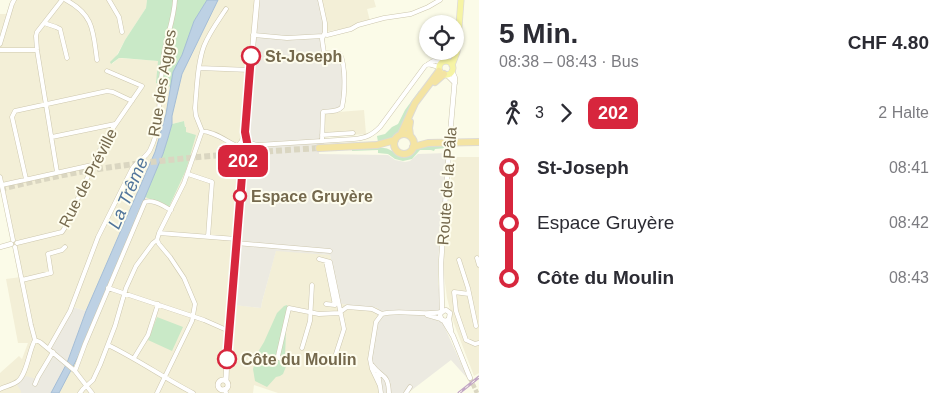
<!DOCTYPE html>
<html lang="de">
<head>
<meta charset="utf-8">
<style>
  body { margin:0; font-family:Arial,sans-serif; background:#f7f7f7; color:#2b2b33; height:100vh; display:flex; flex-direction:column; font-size:19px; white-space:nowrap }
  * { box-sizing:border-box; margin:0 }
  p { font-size:16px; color:#7c7c81 }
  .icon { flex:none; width:28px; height:28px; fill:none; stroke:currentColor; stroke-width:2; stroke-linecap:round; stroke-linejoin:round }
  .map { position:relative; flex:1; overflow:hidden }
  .side { display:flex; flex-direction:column; background:#fff; width:470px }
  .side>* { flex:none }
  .badge { padding:0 10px; border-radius:8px; font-size:18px; line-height:32px }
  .controls { position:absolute; left:419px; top:15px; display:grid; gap:10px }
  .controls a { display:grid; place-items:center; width:45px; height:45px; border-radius:50%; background:#fff; box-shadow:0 1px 4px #0004; font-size:25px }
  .map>.badge { position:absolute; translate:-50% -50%; box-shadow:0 0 0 2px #fff }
  .legs { display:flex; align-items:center; gap:8px; height:55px; padding:0 20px; font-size:16px }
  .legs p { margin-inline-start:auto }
  .overview { display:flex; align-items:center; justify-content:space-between; height:85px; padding:0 20px }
  h1 { font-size:28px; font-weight:800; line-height:38px }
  ul { padding:0 20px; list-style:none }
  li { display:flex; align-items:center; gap:18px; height:55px; font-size:19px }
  li i { display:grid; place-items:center; width:8px; height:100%; margin:0 6px; background:currentColor }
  li i::after { content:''; width:12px; height:12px; margin:-6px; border:4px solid; border-radius:50%; background:#fff }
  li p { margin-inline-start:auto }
  li:first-child i { background:linear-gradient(#0000 50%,currentColor 0) }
  li:last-child i { background:linear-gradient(currentColor 50%,#0000 0) }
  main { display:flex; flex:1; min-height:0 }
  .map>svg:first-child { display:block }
</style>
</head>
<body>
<main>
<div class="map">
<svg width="479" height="393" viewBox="0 0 479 393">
  <rect width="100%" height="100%" fill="#fbfbe8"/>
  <!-- residential -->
  <path fill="#f3efd7" d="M14,0H147L146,8L125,40L112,64L119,58L159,61L157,83L171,87L166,114L155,152L86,311L73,307L53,352L36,380L21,393H0V373L19,356L22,359L28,343H18L6,279L21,277L15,247L12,246L11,244V242L13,240L0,177V14H9Z
    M218,0H255L240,153L228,304L261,308L262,302L276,250L330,255L341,304L378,308L380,393H278L254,385L253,393H59L97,312L145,197L169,207L186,170V132L184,121L172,124V116L182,74Z
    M318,0H374L376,7L367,9L370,21L353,27L324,32Z
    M364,110L366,134L324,137L325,113Z
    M453,157H479V373L474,376L453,321L447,298L443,268Z"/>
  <!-- industrial -->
  <path fill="#eceae1" d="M259,0H318L323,17L325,51L338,53L344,65L343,109L339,112L325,114L324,144H319V154L388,155L395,160L405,162L410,161L418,154L447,153L438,262V283L445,328L468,379L451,360L408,393H380L373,369L371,353L377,319L378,308L341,304L330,255L276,251L262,302L261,308L233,305Z
    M73,307L86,311L67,363L51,393H21V391L17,385L26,376L36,379L53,352L49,348Z"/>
  <!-- green -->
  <path fill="#c9e9c7" d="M147,0H207L194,21L182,56L173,72L171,87L156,83L158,61L122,58H119L111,64L110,62L118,54L125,40L146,8Z
    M419,91L421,92L400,131L392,138L378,142L377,136L385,134L392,127L398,124L405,110Z
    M184,121L185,127H186V132L196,135L186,170L169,207L145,197L163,154L172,124Z
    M447,145V148L435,149L434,151L431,150H420L412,159L403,161L395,159L388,154L378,153V150L352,151V149C362,148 374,146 384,148C393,149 397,157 406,156C412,155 414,150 419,148C428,144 438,145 447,145Z
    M287,305L289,308L290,314L286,330L285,358L287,364L283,374L280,376L276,377L267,387L255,381L253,369L258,352L264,342L277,313L284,306Z
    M157,317L183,327L172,351L148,340Z"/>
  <!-- water -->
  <path fill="#bdd1e4" stroke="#a4bdd6" d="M207,0H218L182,74L172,116V124L168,138L163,154L81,351L59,393H51L67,363L86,311L155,152L166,114L173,72L182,55L194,21Z"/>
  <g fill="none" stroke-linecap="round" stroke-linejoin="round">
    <!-- tertiary-tunnel -->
    <path stroke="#dad6c1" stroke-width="4.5" stroke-dasharray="4.5 2" stroke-linecap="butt" d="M470,378L477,393"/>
    <!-- trunk-tunnel -->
    <path stroke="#dad6c1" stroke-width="6" stroke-dasharray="6 3" stroke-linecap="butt" d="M0,189C26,183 52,177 79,172C159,159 239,153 319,148"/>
    <!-- minor casing -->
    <g stroke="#cdc7ae" stroke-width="5">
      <path id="minor" d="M66,0C94,15 93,31 97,60
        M109,0L119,17L122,32
        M320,0L325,23V32L322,39L324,53L340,54C346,66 345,94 342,107C338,112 330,111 323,112L322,141
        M226,9C218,21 209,33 204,46C197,65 197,88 195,108L196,116L202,131C216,132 227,142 239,147
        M44,23L56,27L60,29L67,58
        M325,34L327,35L351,29L358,25L384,18L411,14L428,7L440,0
        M253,35L287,38L323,36
        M0,44L12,4L14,0
        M0,50H37
        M428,64L439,67
        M199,68L250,70
        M322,135L353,133
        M52,137L115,124
        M248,143L258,145L354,139C366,138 372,135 380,127L425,66L433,61L442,62
        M248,148L256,146
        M57,172L37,50L36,36L37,32L62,0
        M188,174L212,182L208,237
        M0,177L13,240
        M26,179L12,117L15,111L107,91L113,92L132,101
        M2,185L92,165
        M159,233L236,239
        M157,240L159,233L184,183L202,131
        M17,243L62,232L64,229L104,141L142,86L107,71
        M236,243L330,251
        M15,247L31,325L35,340
        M477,258L479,265
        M319,259L330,262L344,329L334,360
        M459,260L468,288L476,326
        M326,261L335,305L326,304
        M22,280L51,273L48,254L62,250L65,247
        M108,288L204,320L229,331
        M469,294L454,292L456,311L466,340L475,344L479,343
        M427,315L441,319
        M35,340L40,342L75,371L92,393
        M108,345C137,359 164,378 193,393
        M49,348L70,311L98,237L132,169C137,161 146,158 150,150C160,130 159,109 160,88C161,77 163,65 164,53C167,35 174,19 175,0
        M302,348L310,321L312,285
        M134,358L148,335L158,304
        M291,362L279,358L278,356L289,308L319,314L339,313L347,307L372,309L382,314C398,309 422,316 441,312
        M372,365C382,379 388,372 389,393
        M75,371L85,344L145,202C153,199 163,206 171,210
        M378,373L381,393
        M35,384L38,377L53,352
        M380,386L372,369L370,359L376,322L382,314
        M0,389C6,386 13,385 18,381C27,374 29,350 35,340
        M225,389L226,393
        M80,393L83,389L93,380L100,365L115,326L126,288L136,266L153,243L157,240
        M157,393L192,321L195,304L184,278L170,257L159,244L157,240
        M406,393L410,387"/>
    </g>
    <!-- tertiary casing -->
    <g stroke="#cdc7ae" stroke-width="5.5">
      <path id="tertiary" d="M447,75L455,83
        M450,135L455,78L452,71
        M0,247L11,244
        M442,312L441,263L449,151
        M449,319L446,321L442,320L440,316L441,312L446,310L450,313L449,319L451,331
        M444,321L453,336L470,378"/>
    </g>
    <!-- secondary casing -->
    <g stroke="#cec6aa" stroke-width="6">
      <path id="secondary" d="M239.5 146a4.5 4.5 0 1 1 9 0a4.5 4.5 0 1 1-9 0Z
        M242,142L245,131L257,0
        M218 385a5 5 0 1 1 10 0a5 5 0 1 1-10 0Z
        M226,380L227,355L243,164L246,150"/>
    </g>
    <!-- primary casing -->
    <g stroke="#dedbd4" stroke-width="7">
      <path id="primary" d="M439 68a7 7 0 1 1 14 0a7 7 0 1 1-14 0Z
        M452,65L457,52L461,0"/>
    </g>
    <!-- trunk casing -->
    <g stroke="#dedbd4" stroke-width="8">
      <path id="trunk" d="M435,82L444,74
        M401,134L415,103L439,71
        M394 144a10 10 0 1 1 20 0a10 10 0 1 1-20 0Z
        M410,135L409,128L410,122
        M413,147L428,143L479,142
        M319,148L377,145L395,140"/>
    </g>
    <!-- minor -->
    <use href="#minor" stroke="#fff" stroke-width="4"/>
    <!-- tertiary -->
    <use href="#tertiary" stroke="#fff" stroke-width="4.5"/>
    <!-- secondary -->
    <use href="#secondary" stroke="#fff" stroke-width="5"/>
    <!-- primary -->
    <use href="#primary" stroke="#f6f4a4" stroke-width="5.5"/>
    <!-- trunk -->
    <use href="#trunk" stroke="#f4e4a3" stroke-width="6"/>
    <!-- rail casing -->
    <g stroke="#c2a6c5" stroke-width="3">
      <path id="rail" d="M459,393L479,377"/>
    </g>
    <!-- rail -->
    <use href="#rail" stroke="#fefdee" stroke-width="1" stroke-dasharray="4" stroke-linecap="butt"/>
    <!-- tertiary-bridge casing -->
    <g stroke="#cdc7ae" stroke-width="5.5" stroke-linecap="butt">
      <path id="tertiary-bridge" d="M449,151L450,135"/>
    </g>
    <!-- tertiary-bridge -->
    <use href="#tertiary-bridge" stroke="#fff" stroke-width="4.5"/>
  </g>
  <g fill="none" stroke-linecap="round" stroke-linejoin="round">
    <!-- line-1 casing -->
    <g stroke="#fff" stroke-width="11">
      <path id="line-1" d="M227,359L243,164L246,150L248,147L245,132L251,56"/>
    </g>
    <!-- line-1 -->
    <use href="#line-1" stroke="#d7263d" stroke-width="8"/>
  </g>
  <!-- markers -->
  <g fill="#fff" stroke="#d7263d" stroke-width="2.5">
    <circle cx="251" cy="56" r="9"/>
    <circle cx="240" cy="196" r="6"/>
    <circle cx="227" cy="359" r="9"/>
  </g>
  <g text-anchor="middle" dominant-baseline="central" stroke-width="4" stroke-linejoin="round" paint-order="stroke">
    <!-- stop labels -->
    <g font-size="16" font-weight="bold" fill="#75694d" stroke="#fefdee" text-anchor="start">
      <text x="265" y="56">St-Joseph</text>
      <text x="251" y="196">Espace Gruyère</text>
      <text x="241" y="359">Côte du Moulin</text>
    </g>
    <!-- street labels -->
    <g font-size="16" fill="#75694d" stroke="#fefdee">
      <text transform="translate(162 83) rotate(-81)">Rue des Agges</text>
      <text transform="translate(88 178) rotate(-63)">Rue de Préville</text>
      <text transform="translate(447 186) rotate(-86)">Route de la Pâla</text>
    </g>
    <!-- water labels -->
    <g font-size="18" font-style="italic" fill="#51759b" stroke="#fefdee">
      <text transform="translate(128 193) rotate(-67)">La Trême</text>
    </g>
  </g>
</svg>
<div class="controls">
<a><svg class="icon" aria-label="locate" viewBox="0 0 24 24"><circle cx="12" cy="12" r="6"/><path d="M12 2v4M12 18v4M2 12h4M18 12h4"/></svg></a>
</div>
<b class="badge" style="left:243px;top:161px;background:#d7263d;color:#fff">202</b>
</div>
<section class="side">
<div class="overview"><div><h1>5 Min.</h1><p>08:38 – 08:43 · Bus</p></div><b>CHF 4.80</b></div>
<div class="legs"><svg class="icon" aria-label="walk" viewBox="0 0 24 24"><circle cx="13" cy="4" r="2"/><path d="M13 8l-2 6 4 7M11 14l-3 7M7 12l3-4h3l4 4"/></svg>3<svg class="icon" aria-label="forward" viewBox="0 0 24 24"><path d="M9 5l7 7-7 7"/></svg><b class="badge" style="background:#d7263d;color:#fff">202</b><p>2 Halte</p></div>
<ul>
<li><i style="color:#d7263d"></i><b>St-Joseph</b><p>08:41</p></li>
<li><i style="color:#d7263d"></i><span>Espace Gruyère</span><p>08:42</p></li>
<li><i style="color:#d7263d"></i><b>Côte du Moulin</b><p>08:43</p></li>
</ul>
</section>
</main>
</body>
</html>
